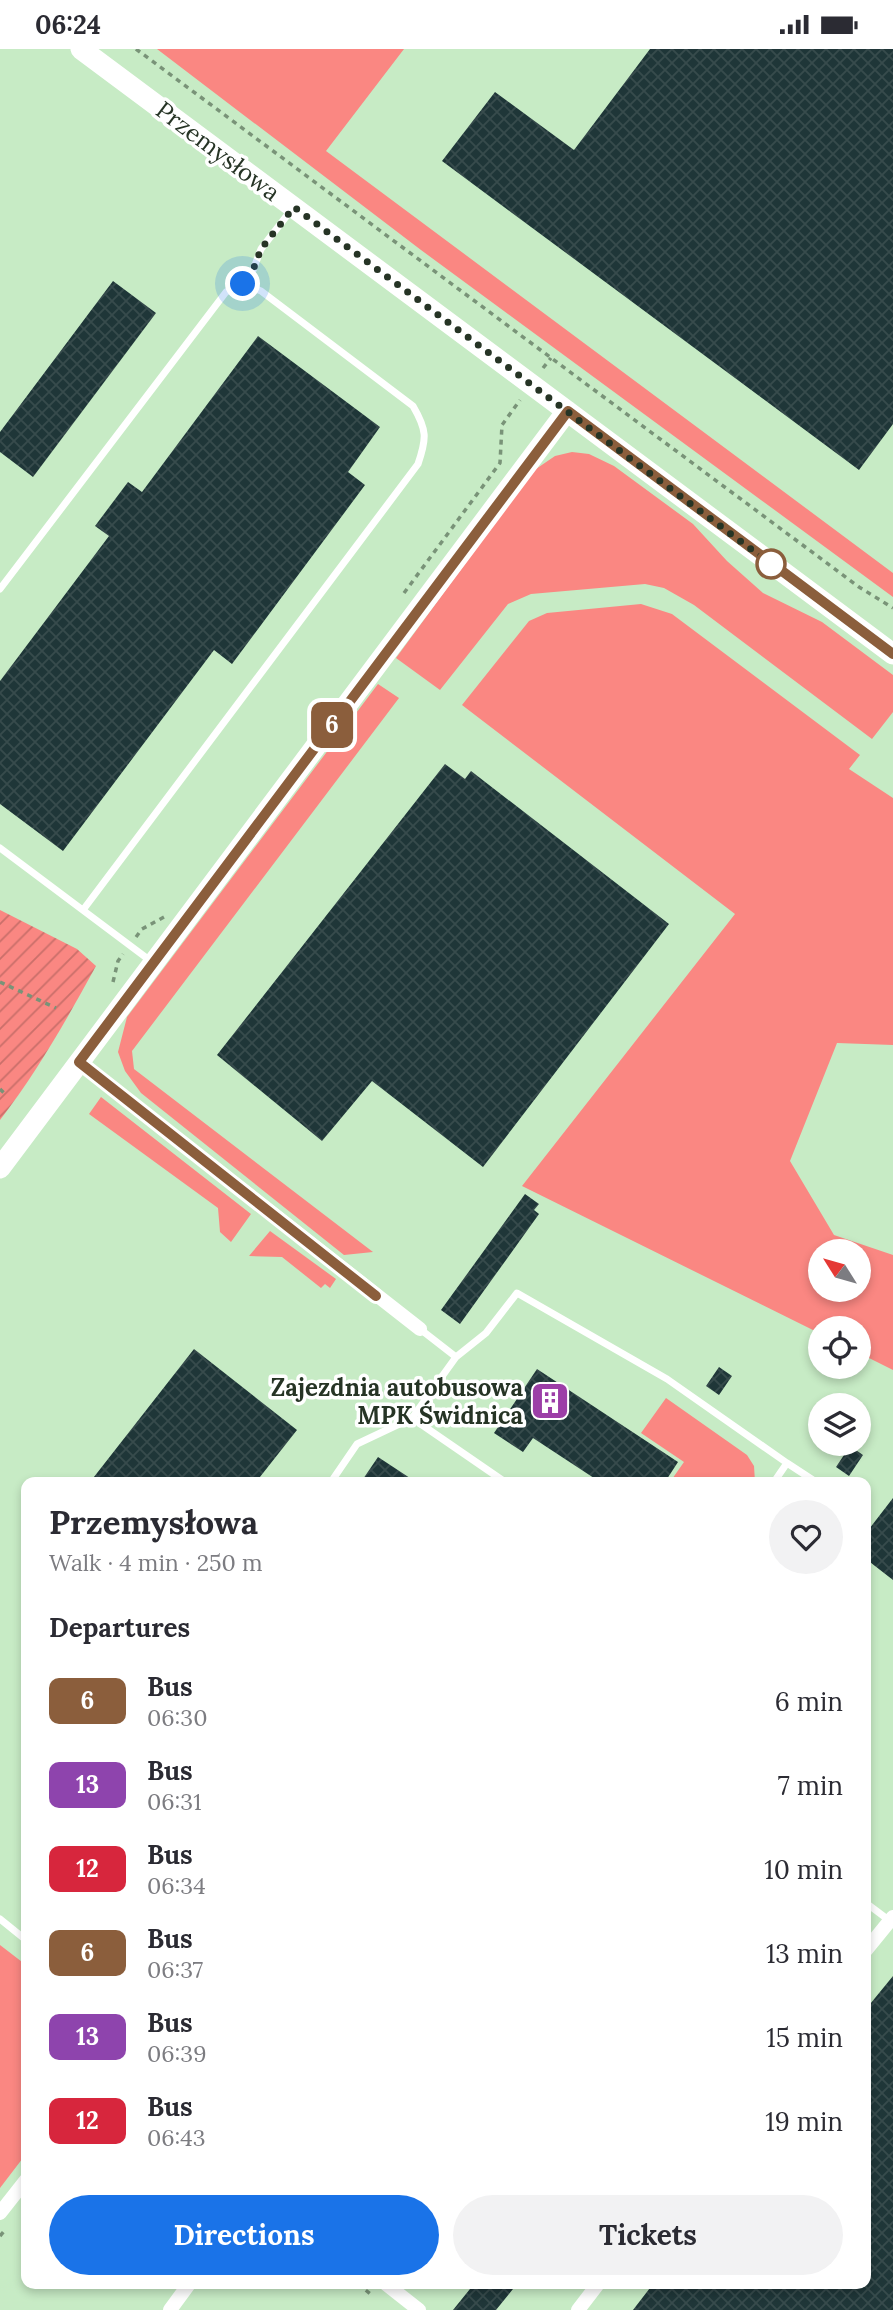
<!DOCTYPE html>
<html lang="en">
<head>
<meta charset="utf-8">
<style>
  body { margin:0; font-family:Lora,serif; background:#f2f2f3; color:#2b2b33; height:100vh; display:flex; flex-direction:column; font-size:26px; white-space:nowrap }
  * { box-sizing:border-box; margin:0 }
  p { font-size:23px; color:#7c7c81 }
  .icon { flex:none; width:38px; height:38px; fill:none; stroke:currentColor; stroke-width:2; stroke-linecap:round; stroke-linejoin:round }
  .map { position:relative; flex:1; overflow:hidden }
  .sheet { position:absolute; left:21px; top:1428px; width:850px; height:812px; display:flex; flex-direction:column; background:#fff; border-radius:14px; box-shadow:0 4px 10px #0003 }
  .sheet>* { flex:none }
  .badge { padding:0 14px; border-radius:10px; font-size:24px; line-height:46px }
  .needle { width:46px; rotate:307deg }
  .buttons { position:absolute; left:808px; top:1190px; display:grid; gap:14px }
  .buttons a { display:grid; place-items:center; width:63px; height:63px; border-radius:50%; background:#fff; box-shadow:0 4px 10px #0003; font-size:35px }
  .you { position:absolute; width:35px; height:35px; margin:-18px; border:5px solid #fff; border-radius:50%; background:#1a73e8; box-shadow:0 0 0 10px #1a73e833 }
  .map>.badge { position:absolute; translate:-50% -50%; box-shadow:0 0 0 4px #fff }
  h2 { padding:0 28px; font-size:26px; line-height:63px }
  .round { display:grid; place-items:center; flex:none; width:74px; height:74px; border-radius:37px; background:#f2f2f3 }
  .headline { display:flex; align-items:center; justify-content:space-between; height:119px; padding:0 28px }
  h1 { font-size:33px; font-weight:700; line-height:52px }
  .primary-button { display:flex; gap:14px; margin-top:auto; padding:14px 28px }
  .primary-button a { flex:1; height:80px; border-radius:42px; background:#1a73e8; color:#fff; font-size:28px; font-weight:700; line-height:80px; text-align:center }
  .primary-button a+a { background:#f2f2f3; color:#2b2b33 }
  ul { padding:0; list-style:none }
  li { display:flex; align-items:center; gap:21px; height:84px; padding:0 28px }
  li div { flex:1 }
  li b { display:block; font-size:26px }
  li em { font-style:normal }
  li .badge { min-width:77px; font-weight:700; text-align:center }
  .status { display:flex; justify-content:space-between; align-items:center; height:49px; padding:0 35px; background:#fff; direction:ltr }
  .status svg { height:19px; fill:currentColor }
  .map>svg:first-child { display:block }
</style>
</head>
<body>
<div class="status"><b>06:24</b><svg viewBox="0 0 49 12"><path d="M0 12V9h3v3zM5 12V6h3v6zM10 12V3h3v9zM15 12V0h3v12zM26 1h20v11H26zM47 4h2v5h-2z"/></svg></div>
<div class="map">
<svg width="893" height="2261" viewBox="0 0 893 2261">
  <defs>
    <pattern id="garden-furrows" width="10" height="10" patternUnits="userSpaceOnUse" patternTransform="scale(1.75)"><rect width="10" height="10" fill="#fa8782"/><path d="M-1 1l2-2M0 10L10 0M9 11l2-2" fill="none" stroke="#ca6f6a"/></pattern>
    <pattern id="building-cross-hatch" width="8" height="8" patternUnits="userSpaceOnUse" patternTransform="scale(1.75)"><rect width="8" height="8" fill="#1f3638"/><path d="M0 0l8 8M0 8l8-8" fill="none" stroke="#374b4c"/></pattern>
  </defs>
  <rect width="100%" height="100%" fill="#c7ebc5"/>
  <!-- grass -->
  <path fill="#fa8782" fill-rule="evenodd" d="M157,0H404L326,102L893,524V548L421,201Z
    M572,403L589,405L614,417L693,475L727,512L763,544L822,573L893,626V663L872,690L694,556L664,539L645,535L531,545L508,555L440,641L396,609L533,422L555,407Z
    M641,555L672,565L860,706L849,720L893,749V996L837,994L790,1112L834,1186L893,1206V1321L859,1304V1279H821V1285L522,1137L735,865L462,656L529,572L547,564ZM821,1202H859V1241H821Z
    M378,635L399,649L132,1002L134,1020L373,1203L344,1206L141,1044L125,1022L118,1003L127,968Z
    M101,1048L251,1165L231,1193L220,1183L218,1159L89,1065Z
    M270,1182L336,1230L330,1239L325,1235L321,1239L282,1208L249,1207Z
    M666,1349L747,1406L754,1417L755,1433H670L684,1413L641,1384Z
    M0,1896L26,1916V2105L0,2139Z"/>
  <!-- garden -->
  <path fill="url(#garden-furrows)" d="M0,861L77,900L96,917C67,970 37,1023 0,1071Z"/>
  <!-- building -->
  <path fill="url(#building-cross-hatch)" d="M650,0H893V375L859,421L442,112L495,43L574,101Z
    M113,232L156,264L33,428L0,403V383Z
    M258,287L380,378L348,423L365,436L232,615L214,601L63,802L0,755V632L109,487L95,477L128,433L142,443Z
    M445,715L465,730L471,722L669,875L483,1118L372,1032L322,1092L217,1006Z
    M525,1145L539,1155L534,1161L539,1165L460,1275L441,1261Z
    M194,1300L297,1381L256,1433H90Z
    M719,1318L732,1327L719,1346L706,1337Z
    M537,1320L678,1413L665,1433H600L533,1389L523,1403L494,1384Z
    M850,1397L863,1406L849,1427L836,1418Z
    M378,1408L416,1433H361Z
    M893,1449V1531L866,1510V1484Z
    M893,1927V2261H633L653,2235H866V1960Z
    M474,2235H517L496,2261H453Z"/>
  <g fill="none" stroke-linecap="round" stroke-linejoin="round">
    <!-- path -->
    <path stroke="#799378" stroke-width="3.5" stroke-dasharray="5 5" stroke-linecap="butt" d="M136,0L859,538L893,559
      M543,319L551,309
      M404,544L500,414L502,376L520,351
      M136,888L142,880L164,868
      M0,933L56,959
      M113,933L118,912L123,905
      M0,1040L7,1047
      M0,2187L6,2180
      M358,2235L373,2247"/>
    <!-- lane -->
    <path stroke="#fff" stroke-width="7" d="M247,237L261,200L292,160
      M0,540L226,243L243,235L261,242L413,357C427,381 427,389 418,415L83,861
      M0,799L152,913
      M420,1280L456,1308L412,1369L505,1433
      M456,1308L486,1284L517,1244L667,1330L787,1414L774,1433
      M787,1414L816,1433
      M331,1433L357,1395L412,1369
      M866,1854L890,1872
      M0,1870L26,1891"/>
    <!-- street -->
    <path stroke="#fff" stroke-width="14" d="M79,1013L420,1280
      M866,1901L893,1868
      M0,2164L26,2131
      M386,2235L419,2261
      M170,2261L189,2235
      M578,2261L598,2235"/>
    <!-- secondary -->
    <path stroke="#fff" stroke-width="21" d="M81,0L893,605
      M0,1119L567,362"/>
  </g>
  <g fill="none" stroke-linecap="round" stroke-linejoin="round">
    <!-- line casing -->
    <g stroke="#fff" stroke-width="16">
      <path id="line" d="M376,1247L79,1013L568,362L893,605"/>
    </g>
    <!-- line -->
    <use href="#line" stroke="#8b5e3c" stroke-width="10"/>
    <!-- walk -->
    <path stroke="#263425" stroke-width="7" stroke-dasharray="0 12.6" d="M243,235L247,237L261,200L294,158L771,515"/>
  </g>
  <!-- icons -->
  <defs>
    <g id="building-square" transform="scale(2.0125)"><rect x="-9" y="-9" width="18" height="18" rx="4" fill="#9c3ea7" stroke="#fff"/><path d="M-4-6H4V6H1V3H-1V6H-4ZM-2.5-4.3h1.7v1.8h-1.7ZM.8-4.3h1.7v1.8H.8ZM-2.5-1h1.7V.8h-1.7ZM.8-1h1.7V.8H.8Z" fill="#fff"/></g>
  </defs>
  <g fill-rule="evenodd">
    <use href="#building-square" x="550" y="1352"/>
  </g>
  <!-- markers -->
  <circle fill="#fff" stroke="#8b5e3c" stroke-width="3.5" cx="771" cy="515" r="14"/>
  <g text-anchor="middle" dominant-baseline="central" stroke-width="7" stroke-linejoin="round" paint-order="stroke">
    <!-- street labels -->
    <g font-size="24" fill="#263425" stroke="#fff">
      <text transform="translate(218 102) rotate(37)">Przemysłowa</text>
    </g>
    <!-- poi labels -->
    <g font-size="24" font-weight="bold" fill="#263425" stroke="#fff" text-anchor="end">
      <text x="523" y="1338">Zajezdnia autobusowa<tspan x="523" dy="28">MPK Świdnica</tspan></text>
    </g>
  </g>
</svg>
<div class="buttons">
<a><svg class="needle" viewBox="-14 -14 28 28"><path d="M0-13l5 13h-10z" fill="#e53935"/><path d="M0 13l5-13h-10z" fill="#7c7c81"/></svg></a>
<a><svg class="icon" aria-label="locate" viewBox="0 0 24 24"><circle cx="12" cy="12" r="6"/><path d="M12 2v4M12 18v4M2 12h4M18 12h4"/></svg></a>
<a><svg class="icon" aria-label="layers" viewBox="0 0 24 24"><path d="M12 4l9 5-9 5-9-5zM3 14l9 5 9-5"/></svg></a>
</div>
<div class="you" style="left:243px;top:235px"></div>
<b class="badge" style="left:332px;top:676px;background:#8b5e3c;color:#fff">6</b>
<section class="sheet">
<div class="headline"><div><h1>Przemysłowa</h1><p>Walk · 4 min · 250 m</p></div><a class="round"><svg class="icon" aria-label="heart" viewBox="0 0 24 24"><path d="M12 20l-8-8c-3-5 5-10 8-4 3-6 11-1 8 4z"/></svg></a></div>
<h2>Departures</h2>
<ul>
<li><span class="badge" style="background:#8b5e3c;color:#fff">6</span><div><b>Bus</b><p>06:30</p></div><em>6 min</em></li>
<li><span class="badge" style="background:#8e44ad;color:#fff">13</span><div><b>Bus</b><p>06:31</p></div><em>7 min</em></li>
<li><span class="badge" style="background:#d7263d;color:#fff">12</span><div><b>Bus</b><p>06:34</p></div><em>10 min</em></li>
<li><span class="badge" style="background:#8b5e3c;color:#fff">6</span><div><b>Bus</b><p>06:37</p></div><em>13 min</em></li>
<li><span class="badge" style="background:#8e44ad;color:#fff">13</span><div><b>Bus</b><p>06:39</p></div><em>15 min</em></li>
<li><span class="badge" style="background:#d7263d;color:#fff">12</span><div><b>Bus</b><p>06:43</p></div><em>19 min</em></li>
</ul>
<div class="primary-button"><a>Directions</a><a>Tickets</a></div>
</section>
</div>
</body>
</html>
